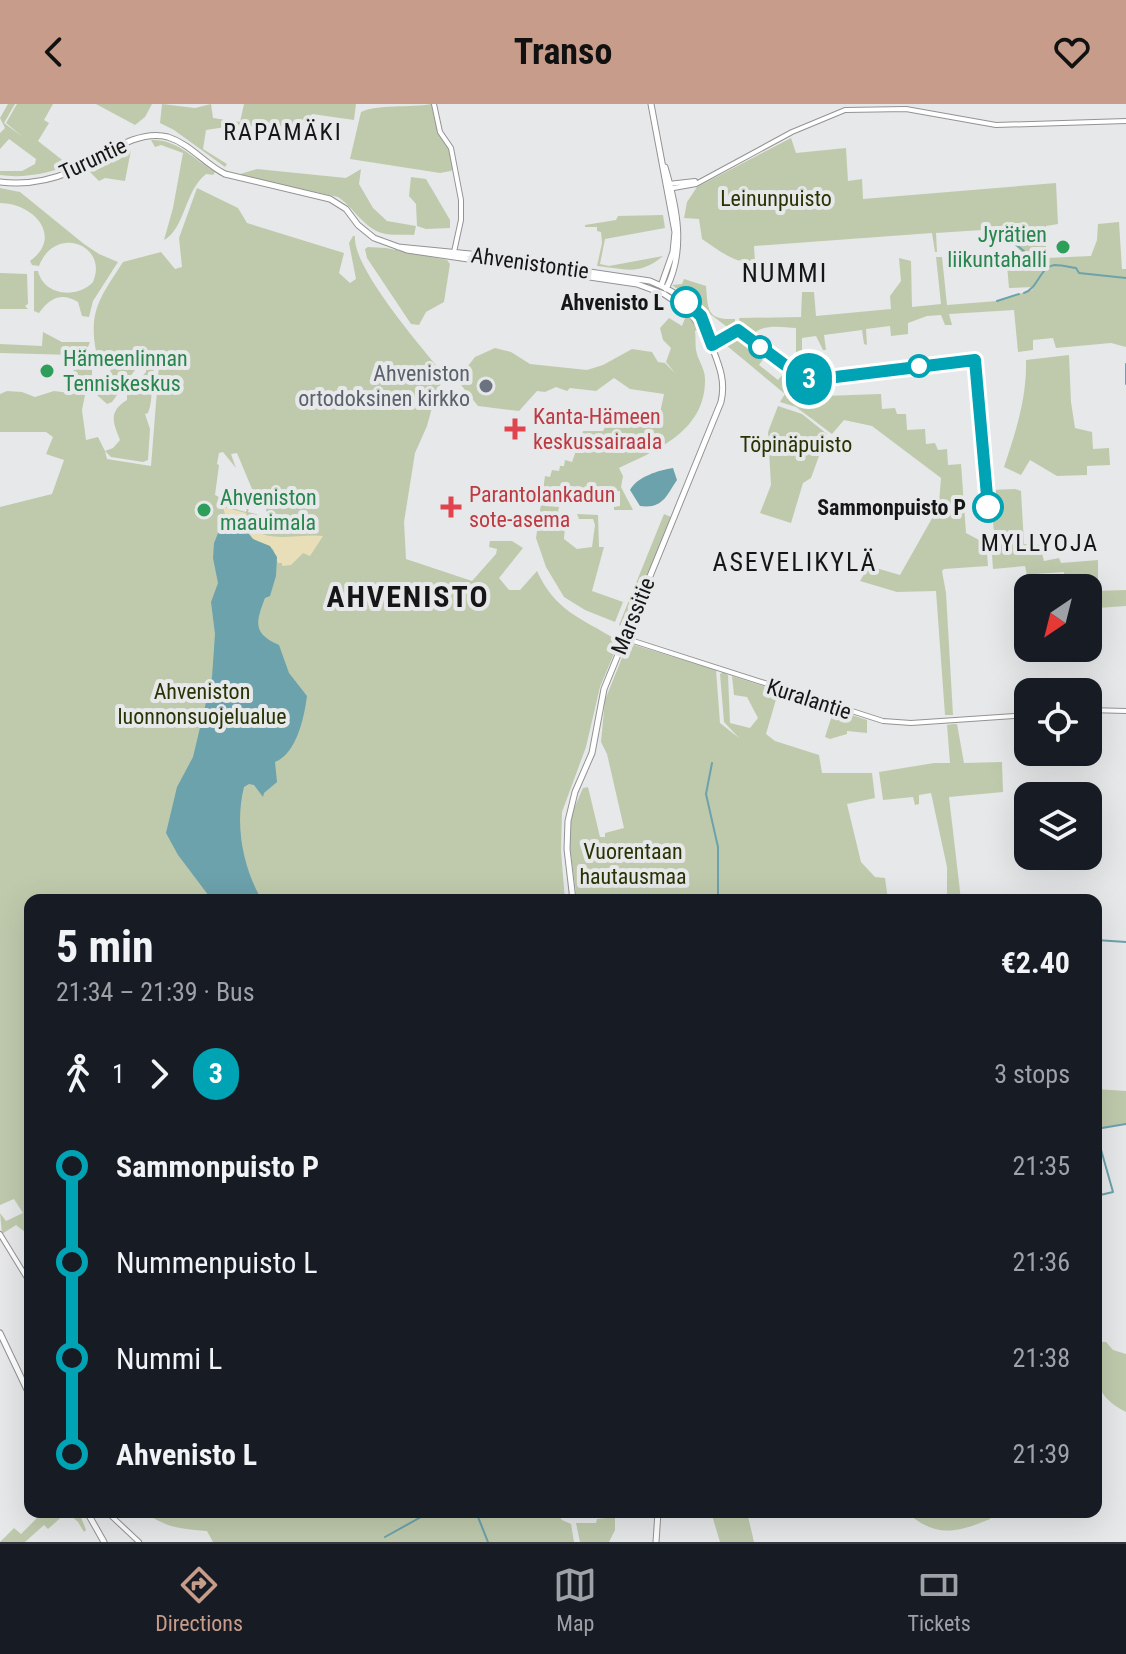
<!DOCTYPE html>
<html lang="en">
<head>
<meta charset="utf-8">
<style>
  body { margin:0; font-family:"Roboto Condensed",sans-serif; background:#20242c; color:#f1f3f6; height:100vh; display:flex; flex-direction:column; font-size:30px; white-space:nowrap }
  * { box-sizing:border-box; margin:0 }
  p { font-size:26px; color:#9ea1a6 }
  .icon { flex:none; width:44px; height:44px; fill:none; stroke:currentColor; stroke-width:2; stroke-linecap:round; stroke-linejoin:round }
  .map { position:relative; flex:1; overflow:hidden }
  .details { position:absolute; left:24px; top:790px; width:1078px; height:624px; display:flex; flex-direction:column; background:#171b24; border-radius:16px; box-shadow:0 8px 32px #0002 }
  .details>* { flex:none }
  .badge { padding:0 16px; border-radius:26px; font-size:28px; line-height:52px }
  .needle { width:52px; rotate:215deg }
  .tools { position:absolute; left:1014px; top:470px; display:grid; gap:16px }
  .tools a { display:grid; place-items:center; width:88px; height:88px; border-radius:16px; background:#171b24; box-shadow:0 8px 32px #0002; font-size:40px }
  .map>.badge { position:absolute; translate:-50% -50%; box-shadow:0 0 0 4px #fff }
  .legs { display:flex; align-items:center; gap:12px; height:88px; padding:0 32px; font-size:26px }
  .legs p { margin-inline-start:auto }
  .overview { display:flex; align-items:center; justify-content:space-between; height:136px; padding:0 32px }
  h1 { font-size:44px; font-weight:700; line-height:60px }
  ul { padding:0 32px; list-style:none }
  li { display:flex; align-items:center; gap:28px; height:96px; font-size:30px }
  li i { display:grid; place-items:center; width:12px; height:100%; margin:0 10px; background:currentColor }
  li i::after { content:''; width:20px; height:20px; margin:-10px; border:6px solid; border-radius:50%; background:#171b24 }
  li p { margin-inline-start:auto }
  li:first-child i { background:linear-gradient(#0000 50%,currentColor 0) }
  li:last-child i { background:linear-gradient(currentColor 50%,#0000 0) }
  header { display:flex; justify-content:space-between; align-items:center; height:104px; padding:0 32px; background:#c89c8a; color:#111; font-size:36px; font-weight:700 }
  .tab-bar { display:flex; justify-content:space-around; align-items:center; height:112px; border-top:2px solid #363941; background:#171b24; font-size:22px; color:#9ea1a6 }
  .tab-bar a { display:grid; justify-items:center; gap:4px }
  .tab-bar .selected { color:#c89c8a }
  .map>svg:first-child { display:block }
</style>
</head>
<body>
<header><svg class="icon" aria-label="back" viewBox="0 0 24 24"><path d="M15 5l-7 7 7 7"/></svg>Transo<svg class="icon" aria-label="heart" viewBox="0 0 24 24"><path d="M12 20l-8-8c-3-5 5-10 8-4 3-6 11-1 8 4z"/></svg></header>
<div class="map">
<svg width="1126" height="1438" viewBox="0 0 1126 1438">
  <rect width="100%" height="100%" fill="#e7e8e9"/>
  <!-- green -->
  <path fill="#bfcaad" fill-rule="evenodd" d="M8,0H15L4,19L23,33L6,19L17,0H53L44,16L49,19L38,37L66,59L76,57L77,59C53,68 26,75 0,71V67H22L35,60L36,55L9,35L0,45V29L5,24L0,14Z
    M96,0H152L145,13L135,21Z
    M162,0L195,4L211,0L213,14L240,18L244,0H356L354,16L312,10L302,23L232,22L206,26L203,45L227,60L225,63L174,26L160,19Z
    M431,0L438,29L449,45L453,64L451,67L440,69L350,55L361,8C376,0 411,4 431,0Z
    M791,34L796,49L846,44L848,77L862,75L863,95L1056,79L1058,120L1046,122V154L1091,152L1097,136L1098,120L1119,118L1122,165H1126V243L1111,239L1056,244L1053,234L1033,236V246L1018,248L1014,206L949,210L952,221H945L941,211L927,212L908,219V230L891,232L890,222L866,225L867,241L864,240L862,226L824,231L826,246H823L816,232L802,234V269L796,265V224C781,223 762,219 751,232L741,223L739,214L801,213L802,188H814L816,212L891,205L890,192L901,177L899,154L911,157L912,203L941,200L936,153H942L947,201L997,197L1032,186L1034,183L1009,184L1007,161L1032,158L998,125L936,129L937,148H935L932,129L754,142L755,158C734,160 719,146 702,135L699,115L684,114L687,98L697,83Z
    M151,36C178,35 193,55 215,68L213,71L206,70C184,88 185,125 164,136L173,104L183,49L161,41L155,43Z
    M131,46L125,77L105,74L99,77L90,68Z
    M257,65L346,74L361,65L359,80L373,104L387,117L416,122L414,131C405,130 392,132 382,129C364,124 353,103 338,93L237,71Z
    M411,73L426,75L450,116V124L426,125L417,122L416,100L409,92Z
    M0,84L20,88L84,140L99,150L118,158L93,197L89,213L82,212L78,198C61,188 50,194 39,209L34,207V167H38C44,192 77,195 93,178C109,141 55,120 39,162L32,161L30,157C64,132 33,99 0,99Z
    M197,84L238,104L247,119L344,149L339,169L350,179L356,175L349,139L353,132H355C352,164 424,246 445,272L436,289L427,322L415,349L404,418L406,455L472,477L496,450L497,445L489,443L490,437H512L523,444L499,474L509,486H520L537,467C555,507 581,514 615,535V547L600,583L586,643L562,708L561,747L565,796H30V1132L16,1121L2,1130L0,1109L6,1117L23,1109L14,1095L0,1101V403L52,390L64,356L46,350L53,333L46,328H0V290L7,287L22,288L35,293L54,287L85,291L82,306L86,336L98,333L105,347L113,344L120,336C113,318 108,308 127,296V290L146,268V260L140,259L112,298L107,300L97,291L111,278L110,258L96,247C88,206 102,191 123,158L161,148L175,165L182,163L179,134ZM155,261H159L151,362L107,355L105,347L111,353L143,358L148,356L150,325L145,310L148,309C154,294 150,277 155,261ZM223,348L236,364L231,350L237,349L252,385L264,398L268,413L248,408L250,398H248L246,408L221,401L219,393L215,391L219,361L217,360L219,349Z
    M663,111L665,124L605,135L600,160L609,162L663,152C639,172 626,165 597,162L602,139L601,128L597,127V123H585V121L616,116L618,112Z
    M368,143L386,144L447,156L450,160L444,198L426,208L419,221L411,220L367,154L365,145Z
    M0,169L27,170L28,200L25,202L28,205H0Z
    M684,175L706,182C708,207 707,216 735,215V222L731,226L672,181L682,180Z
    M687,209H689L698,225L695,227C696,233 695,240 696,246C698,257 705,264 705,275C706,326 658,346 619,364L623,372L621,383L633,406H614V403L620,402V387L592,389L588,386L547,385L545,402L559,403L558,407L561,411H572V417L565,422L564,435L577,445L592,443L595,421L593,415H579L577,410L598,411L599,443H604L592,487L623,498L615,518L585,506L564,493L546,463L536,434L545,372L550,373L552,366L559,367L560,362H564L565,356L572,358L583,327H603L610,313L634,315L637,307L660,309L664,290L630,285L614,274L596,287L570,284L567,287L556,283L545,288L537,287L519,307L478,302L457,276L475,253L495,244L511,248L530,260L587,266L603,261L632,245L652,248L658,258L665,259L675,269L666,258L671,244L663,236L660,224L669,214L682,222Z
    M43,228L62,238H90L82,257L92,261V277L84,286L73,285L74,251L0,249V240L42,242Z
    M738,234L764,254L759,261L778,276L784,269L798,279H822L824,292L881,290L882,305L895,304L897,310H906L907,326L925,325L926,340L935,339L938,346L947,345L948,361L961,360L966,429L979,436H986L988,462L944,465L942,467L946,489L953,611H945L936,487L897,488L860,477L869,462L900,471L935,409L939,399L941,374L872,322L844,316L832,330L796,303L780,298L785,290L726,241Z
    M1069,251L1071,298L1075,324L1092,328L1093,345L1109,344L1110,361L1087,362V371L1057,372L1030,356L1021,371L1004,363C1016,327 1027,294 1026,256Z
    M778,302L802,310L827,330L811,374L803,379L791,419L760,409L771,381L768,328Z
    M1015,385L1021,387L1024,440L1040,441L1044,457L1059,454L1061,459L1098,456V477L1094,478L1096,487L1126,486V502L1098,504L1097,500L1088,501V484H1065L1064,468L1035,470L1034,480H1029L1025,462L993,465L992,451L996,449L990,386Z
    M664,410L671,413L627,522L623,523L619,521Z
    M628,539L716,566L720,619L739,634L724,618L720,570L723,568L728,571L730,619L750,624L758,614L747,593L734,591L732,572L788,590L791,591V596L777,592L766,630L775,637L819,651L822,669H872L875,694L847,700L861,758L875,773L885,774L888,796H577L569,737L572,709L583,684L588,683L600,733H605V729L624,724L607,650L601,638L605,596Z
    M834,605L867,616V629L847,627V630L830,635L825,633Z
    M953,620H957L964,659L1002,658L1003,688L949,693L961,796H947V763L931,689L919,691V700L915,701L913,693L883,696L879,668L934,659H950L947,621Z
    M1096,985L1126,987V1020L1096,1025Z
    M1100,1238H1106L1113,1246L1126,1250V1308C1094,1291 1096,1276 1096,1242Z
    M43,1408H79L86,1426L84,1428L78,1418L67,1408L48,1425L44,1421L25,1438H0L14,1424L21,1430Z
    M145,1408H555L562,1416L571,1420L574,1438H213L207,1427C183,1425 165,1424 145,1408Z
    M711,1408H747L754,1438H720Z
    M906,1408H994L990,1415C956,1429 936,1434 906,1408Z
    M615,1413V1426L609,1438H580L576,1419H596L597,1415Z"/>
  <!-- sand -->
  <path fill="#e8dfb9" d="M223,403L246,409C252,446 298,428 323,432L310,452L303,449L291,461L282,462V459H278L273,445L253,435L242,418L231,416L227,418Z"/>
  <!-- water -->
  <path fill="#6ca2ac" d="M673,364L677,376C666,392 663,405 640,402L630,386C637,373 659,366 673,364Z
    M237,416L253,435L270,442L277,453L276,472L270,492L265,494C256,518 252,529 279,541L289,569L307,592C304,615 296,650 275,658L277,678L264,689L263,693L254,681L249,680L244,683C235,719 242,759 259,791L257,796H212L178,751L166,729L177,683L193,653L212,573L215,530L211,498L218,479L213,454L214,439L221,422L227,418Z"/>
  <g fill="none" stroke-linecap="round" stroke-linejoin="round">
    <!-- stream -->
    <path stroke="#6ca2ac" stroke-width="2" d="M1013,138L1031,153L1047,162
      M1024,189C1038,185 1040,162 1055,161C1061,161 1070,163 1076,164L1079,169L1126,174
      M997,197L1019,190
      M1126,260V280
      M712,659L706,690L718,743V796
      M1096,836L1126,838
      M1096,1025L1126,1020
      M1096,1028L1113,1088L1096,1092
      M476,1408L488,1438
      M385,1433L430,1408"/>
    <!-- tertiary casing -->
    <g stroke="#939395" stroke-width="6">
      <path id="tertiary" d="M434,0L440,28L451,44L461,96V116L454,148
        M668,80L695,77
        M668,85L696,80L792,28L845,6L906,5L996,21L1126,17
        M624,534L883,617L911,619L1028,611
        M1088,606L1126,607
        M0,1130L30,1179
        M107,1408L139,1438"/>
    </g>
    <!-- secondary casing -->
    <g stroke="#939395" stroke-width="7">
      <path id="secondary" d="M651,0L675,128L673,148L661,182
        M665,63C677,104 686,146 666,185
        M0,78C25,81 49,77 72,67C101,55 135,24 168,33C190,40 205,60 225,70L330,95L346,105L358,121L374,134L407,146L637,180L664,190L688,206L707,232
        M398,143L470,150L650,177C672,186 698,201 707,224C709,230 710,237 712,243C719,261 726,277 721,298L604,585L592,649L575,688L568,717L567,745L573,796
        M0,1229L30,1292
        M87,1408L104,1438
        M656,1438L658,1408"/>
    </g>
    <!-- tertiary -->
    <use href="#tertiary" stroke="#fff" stroke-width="4"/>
    <!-- secondary -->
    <use href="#secondary" stroke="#fff" stroke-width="5"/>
  </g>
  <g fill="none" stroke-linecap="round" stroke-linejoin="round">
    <!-- line-1 casing -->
    <g stroke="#fff" stroke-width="18">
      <path id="line-1" d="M686,198L701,212L712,241L738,226L793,267L811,276L975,256L988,403"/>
    </g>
    <!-- line-1 -->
    <use href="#line-1" stroke="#00a3b4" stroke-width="12"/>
  </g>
  <!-- markers -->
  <g fill="#2e9e5b" stroke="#e7e8e9" stroke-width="3">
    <circle cx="1063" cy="143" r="8"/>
    <circle cx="47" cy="267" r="8"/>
    <circle cx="204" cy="406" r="8"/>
  </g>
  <g fill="#fff" stroke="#00a3b4" stroke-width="4">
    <circle cx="686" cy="198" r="14"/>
    <circle cx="760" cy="243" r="10"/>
    <circle cx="919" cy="262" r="10"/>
    <circle cx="988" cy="403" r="14"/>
  </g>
  <circle fill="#6b7280" stroke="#e7e8e9" stroke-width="3" cx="486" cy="282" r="8"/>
  <g fill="#e0444e" stroke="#e7e8e9" stroke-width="3">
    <path d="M511 313h8v8h8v8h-8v8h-8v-8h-8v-8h8z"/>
    <path d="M447 391h8v8h8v8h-8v8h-8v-8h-8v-8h8z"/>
  </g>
  <g text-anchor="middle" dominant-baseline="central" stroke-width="8" stroke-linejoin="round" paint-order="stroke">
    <!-- street labels -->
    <g font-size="22" fill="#161617" stroke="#e7e8e9">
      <text transform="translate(93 55) rotate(-25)">Turuntie</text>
      <text transform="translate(530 159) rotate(8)">Ahvenistontie</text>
      <text transform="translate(633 512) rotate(-68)">Marssitie</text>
      <text transform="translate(809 595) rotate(18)">Kuralantie</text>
    </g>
    <!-- park labels -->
    <g font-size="22" fill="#283404" stroke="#e7e8e9">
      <text x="776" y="94">Leinunpuisto</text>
      <text x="796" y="340">Töpinäpuisto</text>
      <text x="202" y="587">Ahveniston<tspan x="202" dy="25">luonnonsuojelualue</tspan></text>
      <text x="633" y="747">Vuorentaan<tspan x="633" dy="25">hautausmaa</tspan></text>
    </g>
    <!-- leisure labels -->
    <g font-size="22" fill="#27864d" stroke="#e7e8e9" text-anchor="start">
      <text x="1047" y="130" text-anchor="end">Jyrätien<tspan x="1047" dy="25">liikuntahalli</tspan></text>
      <text x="63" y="254">Hämeenlinnan<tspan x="63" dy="25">Tenniskeskus</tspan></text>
      <text x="220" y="393">Ahveniston<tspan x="220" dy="25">maauimala</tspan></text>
    </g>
    <!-- stop labels -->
    <g font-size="22" font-weight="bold" fill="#161617" stroke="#e7e8e9" text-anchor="end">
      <text x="664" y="198">Ahvenisto L</text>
      <text x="966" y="403">Sammonpuisto P</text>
    </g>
    <!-- worship labels -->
    <g font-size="22" fill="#5b616d" stroke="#e7e8e9" text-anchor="end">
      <text x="470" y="269">Ahveniston<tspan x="470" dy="25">ortodoksinen kirkko</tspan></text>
    </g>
    <!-- health labels -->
    <g font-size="22" fill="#be3a42" stroke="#e7e8e9" text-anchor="start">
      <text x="533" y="312">Kanta-Hämeen<tspan x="533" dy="25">keskussairaala</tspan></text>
      <text x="469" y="390">Parantolankadun<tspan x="469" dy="25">sote-asema</tspan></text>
    </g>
    <!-- neighbourhood labels -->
    <g font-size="24" letter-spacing="2" fill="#161617" stroke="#e7e8e9">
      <text x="283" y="28">RAPAMÄKI</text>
      <text x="1040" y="439">MYLLYOJA</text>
    </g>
    <!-- quarter labels -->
    <g font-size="26" letter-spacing="2" fill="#161617" stroke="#e7e8e9">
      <text x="785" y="169">NUMMI</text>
      <text x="795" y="458">ASEVELIKYLÄ</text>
    </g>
    <!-- district labels -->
    <g font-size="30" font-weight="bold" letter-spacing="2" fill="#161617" stroke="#e7e8e9">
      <text x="408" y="492">AHVENISTO</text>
    </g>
  </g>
</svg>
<div class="tools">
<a><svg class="needle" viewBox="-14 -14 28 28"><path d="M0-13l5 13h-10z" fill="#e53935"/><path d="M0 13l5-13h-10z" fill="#9ea1a6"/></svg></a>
<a><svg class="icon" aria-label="locate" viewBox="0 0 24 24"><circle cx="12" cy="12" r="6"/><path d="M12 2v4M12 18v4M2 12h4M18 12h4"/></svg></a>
<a><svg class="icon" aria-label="layers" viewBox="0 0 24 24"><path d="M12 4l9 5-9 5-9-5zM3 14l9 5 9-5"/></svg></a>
</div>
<b class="badge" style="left:809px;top:275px;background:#00a3b4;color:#fff">3</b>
<section class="details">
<div class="overview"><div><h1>5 min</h1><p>21:34 – 21:39 · Bus</p></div><b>€2.40</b></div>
<div class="legs"><svg class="icon" aria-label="walk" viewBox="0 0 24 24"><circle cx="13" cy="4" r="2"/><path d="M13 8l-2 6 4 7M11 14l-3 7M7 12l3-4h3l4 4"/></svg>1<svg class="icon" aria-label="forward" viewBox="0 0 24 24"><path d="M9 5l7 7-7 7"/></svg><b class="badge" style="background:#00a3b4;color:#fff">3</b><p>3 stops</p></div>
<ul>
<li><i style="color:#00a3b4"></i><b>Sammonpuisto P</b><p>21:35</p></li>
<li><i style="color:#00a3b4"></i><span>Nummenpuisto L</span><p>21:36</p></li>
<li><i style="color:#00a3b4"></i><span>Nummi L</span><p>21:38</p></li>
<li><i style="color:#00a3b4"></i><b>Ahvenisto L</b><p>21:39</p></li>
</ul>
</section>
</div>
<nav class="tab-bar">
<a class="selected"><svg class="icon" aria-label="directions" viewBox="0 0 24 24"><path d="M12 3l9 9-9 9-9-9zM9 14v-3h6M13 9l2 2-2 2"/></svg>Directions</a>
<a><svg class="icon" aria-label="map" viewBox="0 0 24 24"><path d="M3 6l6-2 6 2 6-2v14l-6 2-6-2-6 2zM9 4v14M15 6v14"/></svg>Map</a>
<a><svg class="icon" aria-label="tickets" viewBox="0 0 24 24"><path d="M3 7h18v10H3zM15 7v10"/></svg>Tickets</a>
</nav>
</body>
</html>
